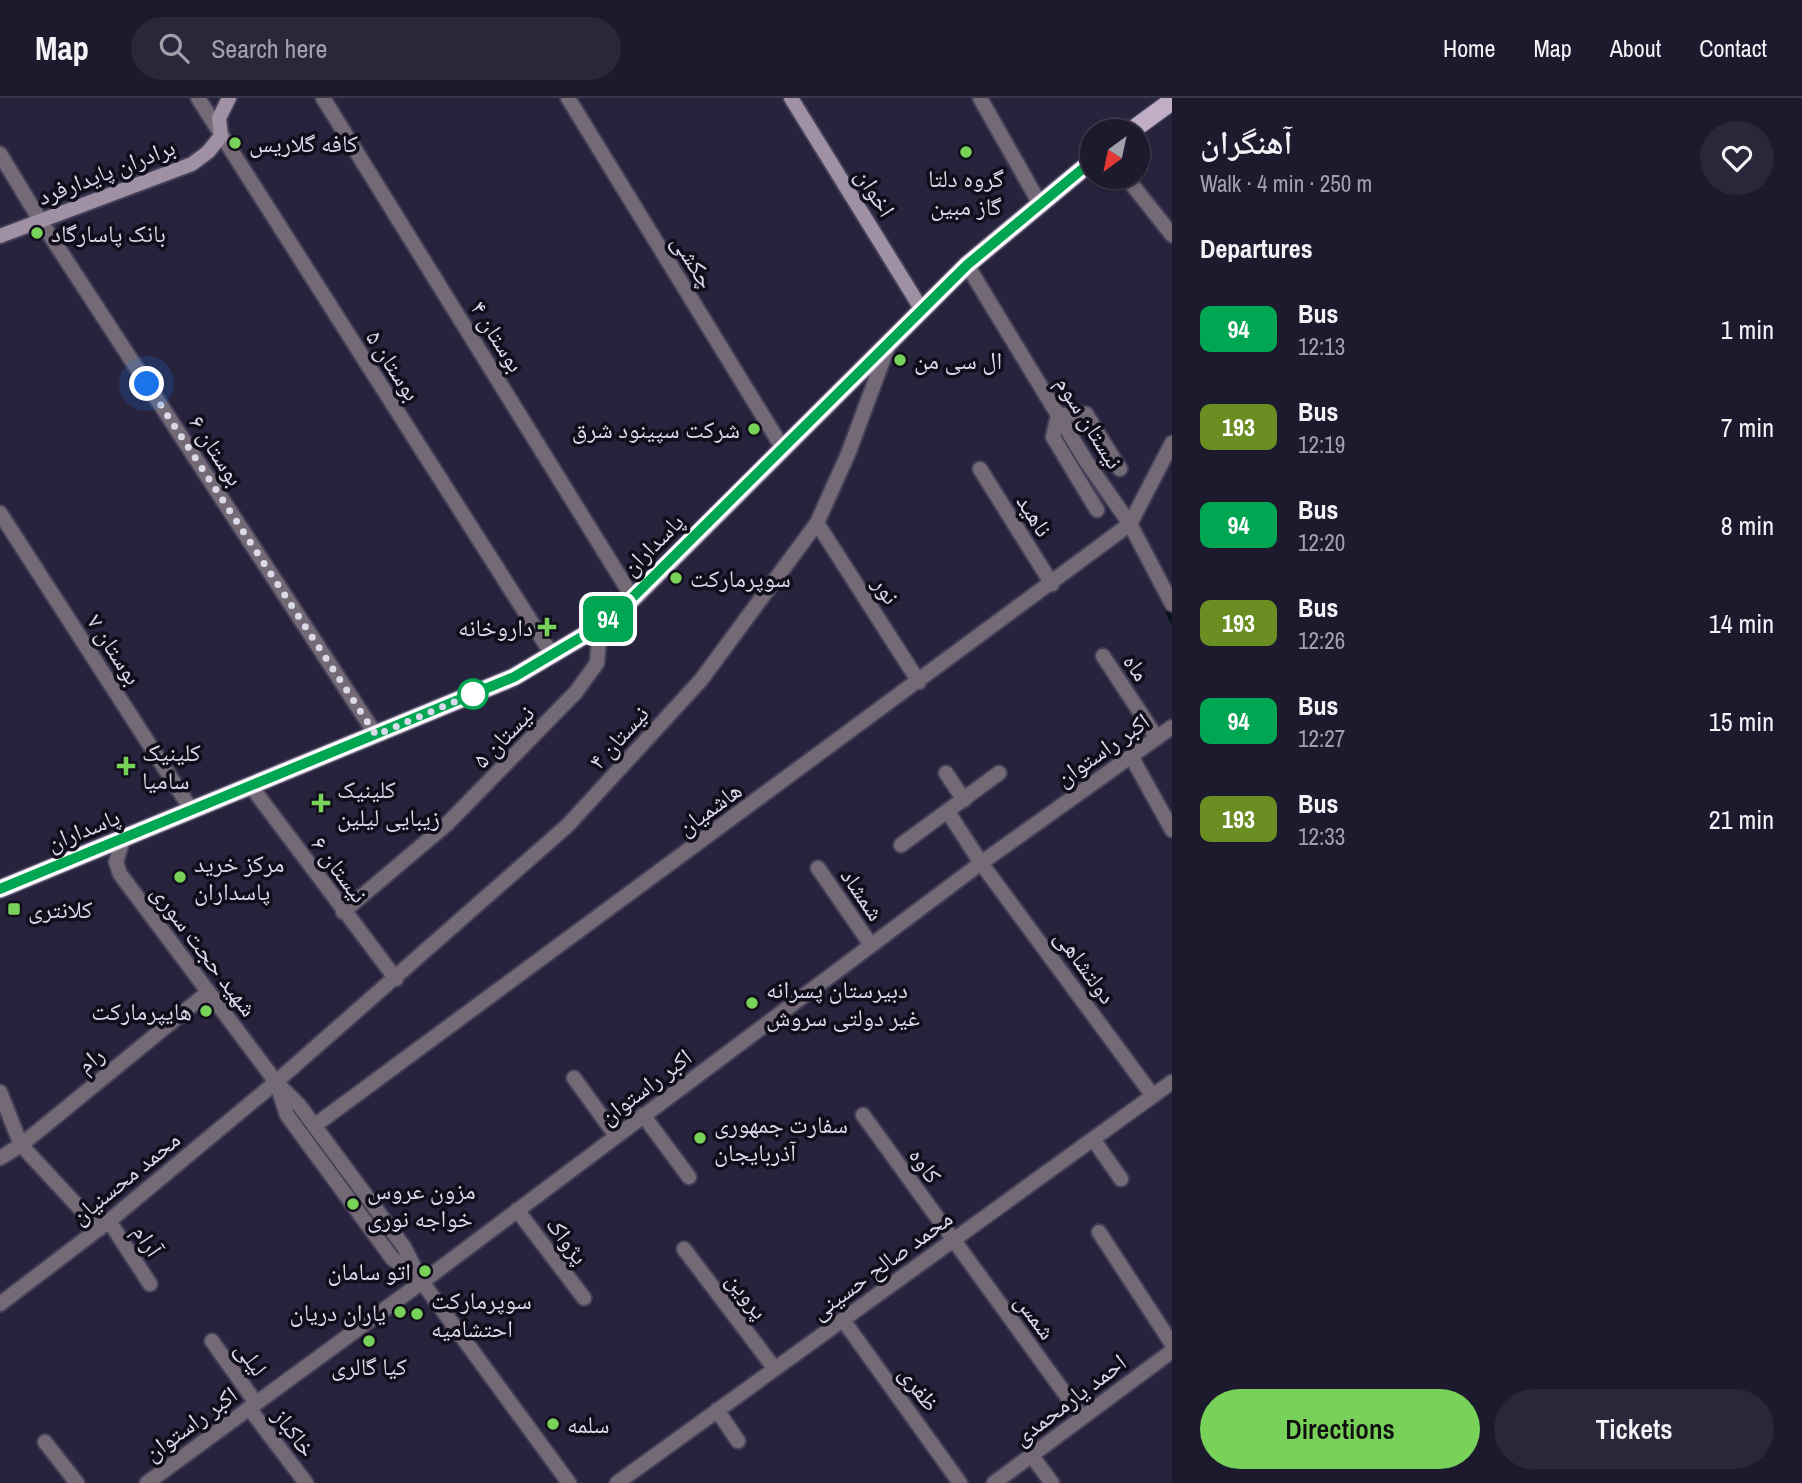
<!DOCTYPE html>
<html lang="en">
<head>
<meta charset="utf-8">
<style>
  body { margin:0; font-family:"Archivo Narrow","Noto Naskh Arabic",sans-serif; background:#2a273a; color:#f1f3f6; height:100vh; display:flex; flex-direction:column; font-size:26px; white-space:nowrap }
  * { box-sizing:border-box; margin:0 }
  p { font-size:23px; color:#a0a1aa }
  .icon { flex:none; width:38px; height:38px; fill:none; stroke:currentColor; stroke-width:2; stroke-linecap:round; stroke-linejoin:round }
  .map { position:relative; flex:1; overflow:hidden }
  .panel { display:flex; flex-direction:column; background:#1d1a2e; width:630px }
  .panel>* { flex:none }
  .badge { padding:0 14px; border-radius:10px; font-size:24px; line-height:46px }
  .needle { width:46px; rotate:213deg }
  .controls { position:absolute; left:1080px; top:21px; display:grid; gap:14px }
  .controls a { display:grid; place-items:center; width:70px; height:70px; border-radius:50%; background:#1d1a2e; box-shadow:0 2px 5px #0004,0 0 0 2px #3b384a; font-size:35px }
  .you { position:absolute; width:35px; height:35px; margin:-18px; border:5px solid #fff; border-radius:50%; background:#1a73e8; box-shadow:0 0 0 10px #1a73e833 }
  .map>.badge { position:absolute; translate:-50% -50%; box-shadow:0 0 0 4px #fff }
  h2 { padding:0 28px; font-size:26px; line-height:63px }
  .round { display:grid; place-items:center; flex:none; width:74px; height:74px; border-radius:37px; background:#2a273a }
  .overview { display:flex; align-items:center; justify-content:space-between; height:119px; padding:0 28px }
  h1 { font-size:33px; font-weight:600; line-height:52px }
  .cta { display:flex; gap:14px; margin-top:auto; padding:14px 28px }
  .cta a { flex:1; height:80px; border-radius:42px; background:#78d158; color:#111; font-size:28px; font-weight:600; line-height:80px; text-align:center }
  .cta a+a { background:#2a273a; color:#f1f3f6 }
  ul { padding:0; list-style:none }
  li { display:flex; align-items:center; gap:21px; height:98px; padding:0 28px }
  li div { flex:1 }
  li b { display:block; font-size:26px }
  li em { font-style:normal }
  li .badge { min-width:77px; font-weight:700; text-align:center }
  header { display:flex; align-items:center; gap:42px; box-sizing:border-box; height:98px; padding:0 35px; background:#1d1a2e; border-bottom:2px solid #3b384a }
  header strong { font-size:33px }
  nav { display:flex; gap:38px; margin-inline-start:auto; font-size:24px }
  .search { width:490px; height:63px; background:#2a273a; display:flex; align-items:center; gap:18px; box-sizing:border-box; padding:0 24px; border-radius:38px; color:#a0a1aa; font-size:26px }
  main { display:flex; flex:1; min-height:0 }
  .map>svg:first-child { display:block }
</style>
</head>
<body>
<header>
<strong>Map</strong>
<div class="search"><svg class="icon" aria-label="search" viewBox="0 0 24 24"><circle cx="10" cy="10" r="6"/><path d="M15 15l6 6"/></svg>Search here</div>
<nav><a>Home</a><a>Map</a><a>About</a><a>Contact</a></nav>
</header>
<main>
<div class="map">
<svg width="1172" height="1385" viewBox="0 0 1172 1385">
  <rect width="100%" height="100%" fill="#27233d"/>
  <g fill="none" stroke-linecap="round" stroke-linejoin="round">
    <!-- stream -->
    <path stroke="#061318" stroke-width="4.5" d="M1156,489L1172,523"/>
    <!-- minor casing -->
    <g stroke="#444059" stroke-width="18">
      <path id="minor" d="M198,0L553,558
        M323,0L633,500
        M568,0L782,349
        M980,0L1040,106
        M0,56L40,122L376,637
        M1126,79L1172,137
        M967,167L1086,363L1130,426L1172,506
        M980,371L1052,486
        M1097,412L1053,339L1058,317L1086,316L1120,371
        M0,415L191,711
        M817,425L919,584
        M1103,558L1157,640
        M946,675L964,702
        M250,687L396,881
        M948,714L981,765L1153,998
        M901,747L999,675
        M818,770L871,847
        M343,814L447,726L576,594L597,565L600,528
        M574,980L616,1038
        M0,994L21,1047L99,1131
        M643,1017L689,1079
        M863,1017L1082,1319
        M314,1028L1130,426L1172,345
        M1093,1041L1121,1081
        M0,1060L21,1047L207,895
        M517,1112L584,1200
        M109,1123L150,1186
        M1099,1134L1172,1246
        M684,1151L775,1271
        M843,1222L960,1385
        M212,1243L256,1305
        M249,1310L306,1385
        M717,1312L738,1343
        M45,1344L77,1385
        M1031,1357L1052,1385
        M617,1385L1172,984"/>
    </g>
    <!-- tertiary casing -->
    <g stroke="#444059" stroke-width="18">
      <path id="tertiary" d="M1131,658L1172,732
        M123,741L116,764L120,776L276,984L299,1007L404,1149L422,1184L569,1385
        M277,987L287,1017L392,1160L418,1181
        M0,1206L109,1123L276,984L568,727L701,582L817,425L848,356L889,246
        M147,1385L422,1184L981,765L1172,629
        M994,1385L1172,1253"/>
    </g>
    <!-- secondary casing -->
    <g stroke="#444059" stroke-width="18">
      <path id="secondary" d="M791,0L922,212
        M0,138L192,66L208,54L221,38L219,20L229,0"/>
    </g>
    <!-- primary casing -->
    <g stroke="#444059" stroke-width="21">
      <path id="primary" d="M1131,33L1172,3
        M0,791L514,579L600,528L633,500L967,167L1092,63"/>
    </g>
    <!-- minor -->
    <use href="#minor" stroke="#746a76" stroke-width="14"/>
    <!-- tertiary -->
    <use href="#tertiary" stroke="#746a76" stroke-width="14"/>
    <!-- secondary -->
    <use href="#secondary" stroke="#9f90a3" stroke-width="14"/>
    <!-- primary -->
    <use href="#primary" stroke="#c1adc6" stroke-width="18"/>
  </g>
  <g fill="none" stroke-linecap="round" stroke-linejoin="round">
    <!-- line casing -->
    <g stroke="#fff" stroke-width="16">
      <path id="line" d="M0,791L514,579L600,528L633,499L967,167L1092,63"/>
    </g>
    <!-- line -->
    <use href="#line" stroke="#00a651" stroke-width="10"/>
    <!-- walk -->
    <path stroke="#dad9ea" stroke-width="7" stroke-dasharray="0 12.6" d="M147,286L376,637L473,596"/>
  </g>
  <!-- markers -->
  <g fill="#78d158" stroke="#100e1a" stroke-width="2.5">
    <circle cx="235" cy="45" r="7"/>
    <circle cx="966" cy="54" r="7"/>
    <circle cx="37" cy="135" r="7"/>
    <circle cx="900" cy="262" r="7"/>
    <circle cx="754" cy="331" r="7"/>
    <circle cx="676" cy="480" r="7"/>
    <path d="M543.5 518.5h7v7h7v7h-7v7h-7v-7h-7v-7h7z"/>
    <path d="M122.5 657.5h7v7h7v7h-7v7h-7v-7h-7v-7h7z"/>
    <path d="M317.5 694.5h7v7h7v7h-7v7h-7v-7h-7v-7h7z"/>
    <circle cx="180" cy="779" r="7"/>
    <rect x="7" y="804" width="14" height="14" rx="3.5"/>
    <circle cx="752" cy="905" r="7"/>
    <circle cx="206" cy="913" r="7"/>
    <circle cx="700" cy="1040" r="7"/>
    <circle cx="353" cy="1106" r="7"/>
    <circle cx="425" cy="1173" r="7"/>
    <circle cx="400" cy="1214" r="7"/>
    <circle cx="417" cy="1216" r="7"/>
    <circle cx="369" cy="1243" r="7"/>
    <circle cx="553" cy="1326" r="7"/>
  </g>
  <circle fill="#fff" stroke="#00a651" stroke-width="3.5" cx="473" cy="596" r="14"/>
  <g text-anchor="middle" dominant-baseline="central" stroke-width="7" stroke-linejoin="round" paint-order="stroke">
    <!-- poi labels -->
    <g font-size="24" fill="#dad9ea" stroke="#100e1a" text-anchor="start">
      <text x="249" y="45">کافه گلاریس</text>
      <text x="966" y="80" text-anchor="middle">گروه دلتا<tspan x="966" dy="28">گاز مبین</tspan></text>
      <text x="51" y="135">بانک پاسارگاد</text>
      <text x="914" y="262">ال سی من</text>
      <text x="740" y="331" text-anchor="end">شرکت سپینود شرق</text>
      <text x="690" y="480">سوپرمارکت</text>
      <text x="533" y="529" text-anchor="end">داروخانه</text>
      <text x="142" y="654">کلینیک<tspan x="142" dy="28">سامیا</tspan></text>
      <text x="337" y="691">کلینیک<tspan x="337" dy="28">زیبایی لیلین</tspan></text>
      <text x="194" y="765">مرکز خرید<tspan x="194" dy="28">پاسداران</tspan></text>
      <text x="28" y="811">کلانتری</text>
      <text x="766" y="891">دبیرستان پسرانه<tspan x="766" dy="28">غیر دولتی سروش</tspan></text>
      <text x="192" y="913" text-anchor="end">هایپرمارکت</text>
      <text x="714" y="1026">سفارت جمهوری<tspan x="714" dy="28">آذربایجان</tspan></text>
      <text x="367" y="1092">مزون عروس<tspan x="367" dy="28">خواجه نوری</tspan></text>
      <text x="411" y="1173" text-anchor="end">اتو سامان</text>
      <text x="431" y="1202">سوپرمارکت<tspan x="431" dy="28">احتشامیه</tspan></text>
      <text x="386" y="1214" text-anchor="end">یاران دریان</text>
      <text x="369" y="1268" text-anchor="middle">کیا گالری</text>
      <text x="567" y="1326">سلمه</text>
    </g>
    <!-- street labels -->
    <g font-size="24" fill="#dad9ea" stroke="#100e1a">
      <text transform="translate(106 73) rotate(-21)">برادران پایدارفرد</text>
      <text transform="translate(876 94) rotate(58)">اخوان</text>
      <text transform="translate(694 163) rotate(58)">چکشی</text>
      <text transform="translate(498 238) rotate(58)">بوستان ۴</text>
      <text transform="translate(394 267) rotate(57)">بوستان ۵</text>
      <text transform="translate(1090 324) rotate(58)">نیستان سوم</text>
      <text transform="translate(217 352) rotate(57)">بوستان ۶</text>
      <text transform="translate(1035 417) rotate(58)">ناهید</text>
      <text transform="translate(652 446) rotate(-45)">پاسداران</text>
      <text transform="translate(887 492) rotate(57)">نور</text>
      <text transform="translate(115 551) rotate(57)">بوستان ۷</text>
      <text transform="translate(1137 569) rotate(56)">ماه</text>
      <text transform="translate(503 638) rotate(-46)">نیستان ۵</text>
      <text transform="translate(618 639) rotate(-48)">نیستان ۴</text>
      <text transform="translate(1102 651) rotate(-35)">اکبر راستوان</text>
      <text transform="translate(709 710) rotate(-36)">هاشمیان</text>
      <text transform="translate(83 731) rotate(-22)">پاسداران</text>
      <text transform="translate(340 771) rotate(53)">نیستان ۶</text>
      <text transform="translate(863 796) rotate(56)">شمشاد</text>
      <text transform="translate(205 852) rotate(53)">شهید حجت سوری</text>
      <text transform="translate(1086 868) rotate(54)">دولتشاهی</text>
      <text transform="translate(90 961) rotate(-39)">رام</text>
      <text transform="translate(645 988) rotate(-37)">اکبر راستوان</text>
      <text transform="translate(926 1067) rotate(55)">کاوه</text>
      <text transform="translate(125 1079) rotate(-39)">محمد محسنیان</text>
      <text transform="translate(148 1142) rotate(57)">آرام</text>
      <text transform="translate(568 1142) rotate(53)">پژواک</text>
      <text transform="translate(881 1166) rotate(-36)">محمد صالح حسینی</text>
      <text transform="translate(748 1197) rotate(53)">پروین</text>
      <text transform="translate(1036 1218) rotate(54)">شمس</text>
      <text transform="translate(252 1260) rotate(55)">لیلی</text>
      <text transform="translate(920 1290) rotate(54)">ظفری</text>
      <text transform="translate(1069 1301) rotate(-37)">احمد یارمحمدی</text>
      <text transform="translate(190 1325) rotate(-36)">اکبر راستوان</text>
      <text transform="translate(295 1334) rotate(53)">خاکباز</text>
    </g>
  </g>
</svg>
<div class="controls">
<a><svg class="needle" viewBox="-14 -14 28 28"><path d="M0-13l5 13h-10z" fill="#e53935"/><path d="M0 13l5-13h-10z" fill="#a0a1aa"/></svg></a>
</div>
<div class="you" style="left:147px;top:286px"></div>
<b class="badge" style="left:608px;top:521px;background:#00a651;color:#fff">94</b>
</div>
<section class="panel">
<div class="overview"><div><h1>آهنگران</h1><p>Walk · 4 min · 250 m</p></div><a class="round"><svg class="icon" aria-label="heart" viewBox="0 0 24 24"><path d="M12 20l-8-8c-3-5 5-10 8-4 3-6 11-1 8 4z"/></svg></a></div>
<h2>Departures</h2>
<ul>
<li><span class="badge" style="background:#00a651;color:#fff">94</span><div><b>Bus</b><p>12:13</p></div><em>1 min</em></li>
<li><span class="badge" style="background:#6b8e23;color:#fff">193</span><div><b>Bus</b><p>12:19</p></div><em>7 min</em></li>
<li><span class="badge" style="background:#00a651;color:#fff">94</span><div><b>Bus</b><p>12:20</p></div><em>8 min</em></li>
<li><span class="badge" style="background:#6b8e23;color:#fff">193</span><div><b>Bus</b><p>12:26</p></div><em>14 min</em></li>
<li><span class="badge" style="background:#00a651;color:#fff">94</span><div><b>Bus</b><p>12:27</p></div><em>15 min</em></li>
<li><span class="badge" style="background:#6b8e23;color:#fff">193</span><div><b>Bus</b><p>12:33</p></div><em>21 min</em></li>
</ul>
<div class="cta"><a>Directions</a><a>Tickets</a></div>
</section>
</main>
</body>
</html>
